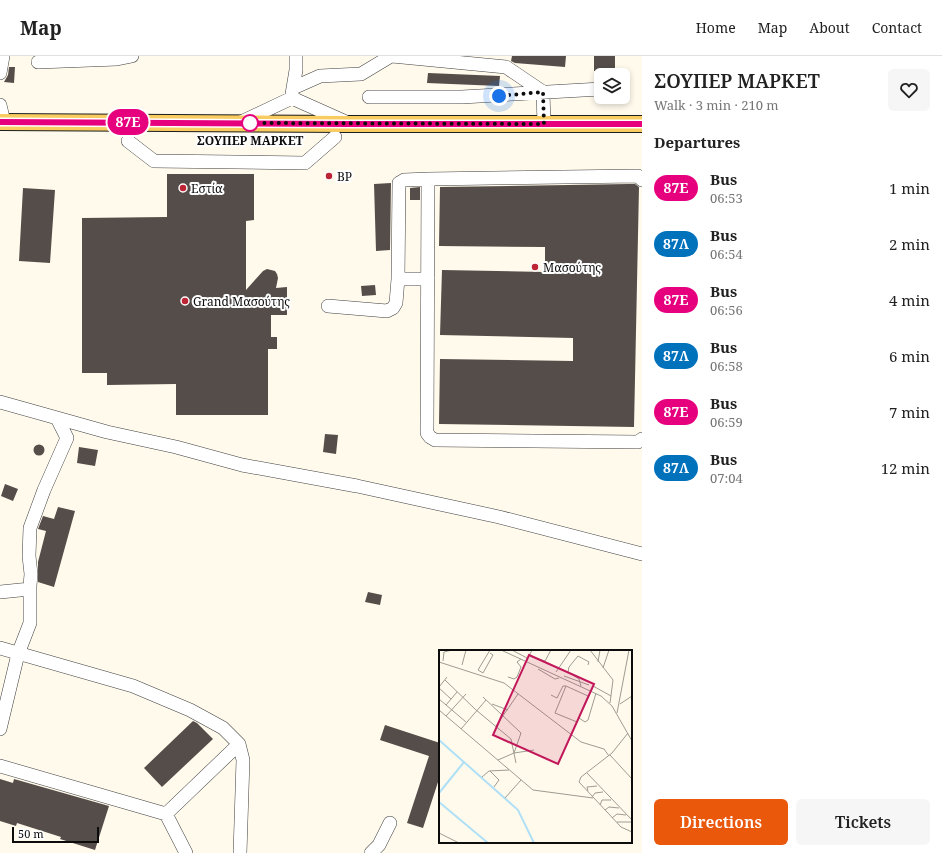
<!DOCTYPE html>
<html lang="en">
<head>
<meta charset="utf-8">
<style>
  body { margin:0; font-family:"Noto Serif",serif; background:#f6f6f6; color:#222; height:100vh; display:flex; flex-direction:column; font-size:15px; white-space:nowrap }
  * { box-sizing:border-box; margin:0 }
  p { font-size:13px; color:#767676 }
  .icon { flex:none; width:22px; height:22px; fill:none; stroke:currentColor; stroke-width:2; stroke-linecap:round; stroke-linejoin:round }
  .map { position:relative; flex:1; overflow:hidden }
  .details { display:flex; flex-direction:column; background:#fff; width:300px }
  .details>* { flex:none }
  .badge { padding:0 8px; border-radius:13px; font-size:14px; line-height:26px }
  .fabs { position:absolute; left:594px; top:12px; display:grid; gap:8px }
  .fabs a { display:grid; place-items:center; width:36px; height:36px; border-radius:6px; background:#fff; box-shadow:0 2px 6px #0003; font-size:20px }
  .scale { position:absolute; left:12px; bottom:10px; width:87px; box-sizing:border-box; padding-left:4px; border:2px solid #0c0c0c; border-top:0; font-size:11px; line-height:14px; white-space:nowrap; color:#0c0c0c; -webkit-text-stroke:3px #fff; paint-order:stroke }
  .you { position:absolute; width:20px; height:20px; margin:-10px; border:3px solid #fff; border-radius:50%; background:#1a73e8; box-shadow:0 0 0 6px #1a73e833 }
  .map>.badge { position:absolute; translate:-50% -50%; box-shadow:0 0 0 2px #fff }
  h2 { padding:0 12px; font-size:15px; line-height:36px }
  .round { display:grid; place-items:center; flex:none; width:42px; height:42px; border-radius:6px; background:#f6f6f6 }
  .overview { display:flex; align-items:center; justify-content:space-between; height:68px; padding:0 12px }
  h1 { font-size:19px; font-weight:600; line-height:30px }
  .primary-button { display:flex; gap:8px; margin-top:auto; padding:8px 12px }
  .primary-button a { flex:1; height:46px; border-radius:6px; background:#ea580c; color:#fff; font-size:16px; font-weight:600; line-height:46px; text-align:center }
  .primary-button a+a { background:#f6f6f6; color:#222 }
  ul { padding:0; list-style:none }
  li { display:flex; align-items:center; gap:12px; height:56px; padding:0 12px }
  li div { flex:1 }
  li b { display:block; font-size:15px }
  li em { font-style:normal }
  li .badge { min-width:44px; font-weight:700; text-align:center }
  header { display:flex; align-items:center; gap:24px; box-sizing:border-box; height:56px; padding:0 20px; background:#fff; border-bottom:1px solid #e0e0e0 }
  header strong { font-size:19px }
  nav { display:flex; gap:22px; margin-inline-start:auto; font-size:14px }
  main { display:flex; flex:1; min-height:0 }
  .map>svg:first-child { display:block }
</style>
</head>
<body>
<header>
<strong>Map</strong>
<nav><a>Home</a><a>Map</a><a>About</a><a>Contact</a></nav>
</header>
<main>
<div class="map">
<svg width="642" height="797" viewBox="0 0 642 797">
  <rect width="100%" height="100%" fill="#fffaec"/>
  <!-- building -->
  <path fill="#554d49" d="M512,0H566L565,11L515,7L511,5Z
    M594,0H615V16L594,15Z
    M9,11H15L14,27L4,26L8,19Z
    M428,17L500,20L499,30L427,27Z
    M167,118H254V164L246,165V234L263,215L267,213L275,215L277,218L278,222L276,232L287,231V259H271V281H277V293H268V359H176V328L107,329V317H82V162L167,161Z
    M391,127L390,194L376,195L374,128Z
    M628,128H635L639,131L634,371L439,368L440,303L573,305V282L440,279L442,214L545,216V191L439,190L440,131Z
    M420,131V144H410V132Z
    M23,132L55,134L50,207L19,205Z
    M375,229L376,239L362,240L361,230Z
    M325,378L338,379L336,398L323,396Z
    M33.5 394a5.5 5.5 0 1 1 11 0a5.5 5.5 0 1 1-11 0Z
    M79,391L98,394L95,410L77,407Z
    M5,428L18,433L13,445L1,440Z
    M58,451L75,455L54,531L38,526V506L46,475L38,473L43,460L54,463Z
    M368,536L382,539L380,549L365,546Z
    M193,665L197,667L213,683L162,731L144,712Z
    M385,669L440,687V720L423,772L407,767L429,700L380,684Z
    M0,723L13,727L14,723L109,750L95,794L60,783L61,781L17,767L16,770L0,765Z"/>
  <g fill="none" stroke-linecap="round" stroke-linejoin="round">
    <!-- minor casing -->
    <g stroke="#3f3f3f" stroke-width="14">
      <path id="minor" d="M392,0L506,11L543,36L544,68
        M38,6L117,3L132,0
        M0,17L3,0
        M293,32L320,20L361,18L391,0
        M292,38L296,14V0
        M369,41H462L601,33
        M292,42L348,67
        M0,49L4,66
        M239,67L292,42
        M128,85L154,105L305,107L335,81
        M642,124L638,120L428,123L427,377L430,381L435,384L638,386L642,383
        M398,223H428
        M328,250L387,255L393,252L396,247L398,223L399,127L404,124L428,123
        M0,346L107,376L176,391L242,409L357,430L499,461L642,498
        M0,536L30,533
        M0,592L133,630L190,654L223,672L239,688L243,704L240,797
        M0,673L18,598L30,567V530L31,518L29,500L30,472L44,434L67,382L57,362
        M0,710L166,758L186,797
        M166,758L239,688
        M371,797L379,789L390,767"/>
    </g>
    <!-- major casing -->
    <g stroke="#1d1d1d" stroke-width="18">
      <path id="major" d="M0,66L349,68H642"/>
    </g>
    <!-- minor -->
    <use href="#minor" stroke="#fff" stroke-width="13"/>
    <!-- major -->
    <use href="#major" stroke="#f9cc61" stroke-width="16"/>
  </g>
  <g fill="none" stroke-linecap="round" stroke-linejoin="round">
    <!-- line casing -->
    <g stroke="#fff" stroke-width="9">
      <path id="line" d="M0,66L349,68H642"/>
    </g>
    <!-- line -->
    <use href="#line" stroke="#e6007e" stroke-width="6"/>
    <!-- walk -->
    <path stroke="#0c0c0c" stroke-width="4" stroke-dasharray="0 7.2" d="M250,67L544,68L543,36L499,40"/>
  </g>
  <!-- markers -->
  <circle fill="#fff" stroke="#e6007e" stroke-width="2" cx="250" cy="67" r="8"/>
  <g fill="#bd2434" stroke="#fff" stroke-width="1.5">
    <circle cx="329" cy="120" r="4"/>
    <circle cx="183" cy="132" r="4"/>
    <circle cx="535" cy="211" r="4"/>
    <circle cx="185" cy="245" r="4"/>
  </g>
  <g text-anchor="middle" dominant-baseline="central" stroke-width="4" stroke-linejoin="round" paint-order="stroke">
    <!-- stop labels -->
    <g font-size="12" font-weight="bold" fill="#0c0c0c" stroke="#fff">
      <text x="250" y="84">ΣΟΥΠΕΡ ΜΑΡΚΕΤ</text>
    </g>
    <!-- poi labels -->
    <g font-size="12" fill="#0c0c0c" stroke="#fff" text-anchor="start">
      <text x="337" y="120">BP</text>
      <text x="191" y="132">Εστία</text>
      <text x="543" y="211">Μασούτης</text>
      <text x="193" y="245">Grand Μασούτης</text>
    </g>
  </g>
  <!-- overview -->
  <g transform="translate(439 594)">
    <rect width="193" height="193" fill="#fffaec"/>
    <path fill="none" stroke="#b0e0f6" stroke-width="2" d="M0,90L79,160L95,193M0,143L25,112M0,152L49,193"/>
    <path fill="none" stroke="#9e9b92" stroke-width="1" d="M62,0L162,46L173,56L193,91M73,0L88,8M151,0L174,30L171,53M51,3L54,5L44,23L39,20L51,0M93,7L106,11L112,0M4,11L5,2L13,0M0,12L65,33L142,92L165,99L170,106M87,12L93,0M159,12L161,0M23,15L27,0M164,18L170,0M99,19L116,29L120,28M117,22L132,0M125,26L150,35M69,27L75,29L78,27L82,17L78,12L82,9M6,30L37,60L72,89L77,113M127,36L149,46L138,72L116,63ZM142,36L140,29L129,22L130,17L139,6L150,12L149,15M154,36L172,46M0,37L8,27M0,38L12,49M112,45L118,48L124,36H127M44,47L82,83L75,103M0,49L27,72M53,54L69,60M181,54L193,46M7,55L18,42M0,60L94,140L154,148M178,63L190,0M7,66L27,44M140,68L146,72L149,70L157,43M57,76L79,44M22,79L47,50M189,83L173,103L142,127L140,132L182,177L193,182M171,105L193,129M59,110L75,103L95,100M51,121L60,130L55,137M148,123L193,170M43,127L50,121L70,120M149,141L148,137L158,136M153,147L156,143L164,142M66,148L82,130M161,155L163,150H172M166,160L170,157L180,158M173,168L178,164L187,165M178,172H193M0,183L20,193"/>
    <path fill="#c2185b" fill-opacity="0.15" stroke="#c2185b" stroke-width="2" d="M90,5L155,34L119,114L54,85Z"/>
    <rect width="193" height="193" fill="none" stroke="#0c0c0c" stroke-width="2"/>
  </g>
</svg>
<div class="fabs">
<a><svg class="icon" aria-label="layers" viewBox="0 0 24 24"><path d="M12 4l9 5-9 5-9-5zM3 14l9 5 9-5"/></svg></a>
</div>
<div class="scale">50 m</div>
<div class="you" style="left:499px;top:40px"></div>
<b class="badge" style="left:128px;top:66px;background:#e6007e;color:#fff">87Ε</b>
</div>
<section class="details">
<div class="overview"><div><h1>ΣΟΥΠΕΡ ΜΑΡΚΕΤ</h1><p>Walk · 3 min · 210 m</p></div><a class="round"><svg class="icon" aria-label="heart" viewBox="0 0 24 24"><path d="M12 20l-8-8c-3-5 5-10 8-4 3-6 11-1 8 4z"/></svg></a></div>
<h2>Departures</h2>
<ul>
<li><span class="badge" style="background:#e6007e;color:#fff">87Ε</span><div><b>Bus</b><p>06:53</p></div><em>1 min</em></li>
<li><span class="badge" style="background:#0072bc;color:#fff">87Λ</span><div><b>Bus</b><p>06:54</p></div><em>2 min</em></li>
<li><span class="badge" style="background:#e6007e;color:#fff">87Ε</span><div><b>Bus</b><p>06:56</p></div><em>4 min</em></li>
<li><span class="badge" style="background:#0072bc;color:#fff">87Λ</span><div><b>Bus</b><p>06:58</p></div><em>6 min</em></li>
<li><span class="badge" style="background:#e6007e;color:#fff">87Ε</span><div><b>Bus</b><p>06:59</p></div><em>7 min</em></li>
<li><span class="badge" style="background:#0072bc;color:#fff">87Λ</span><div><b>Bus</b><p>07:04</p></div><em>12 min</em></li>
</ul>
<div class="primary-button"><a>Directions</a><a>Tickets</a></div>
</section>
</main>
</body>
</html>
